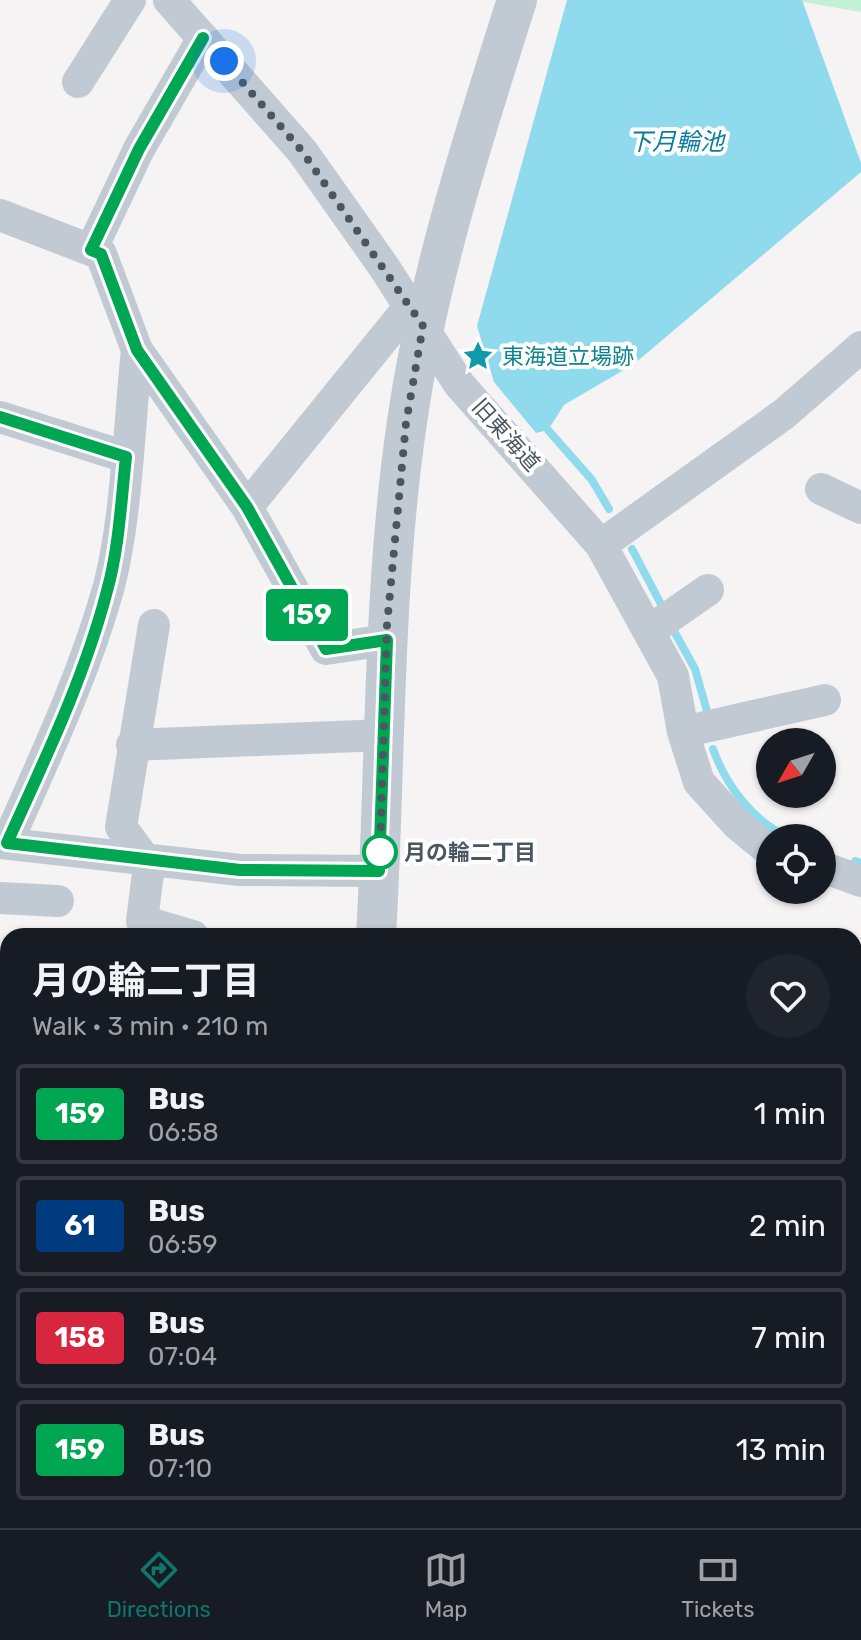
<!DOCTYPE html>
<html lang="en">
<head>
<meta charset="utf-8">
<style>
  body { margin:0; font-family:Rubik,"Noto Sans JP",sans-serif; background:#20242c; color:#f1f3f6; height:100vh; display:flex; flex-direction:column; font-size:30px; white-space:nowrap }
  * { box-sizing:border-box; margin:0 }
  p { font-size:26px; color:#9ea1a6 }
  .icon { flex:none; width:44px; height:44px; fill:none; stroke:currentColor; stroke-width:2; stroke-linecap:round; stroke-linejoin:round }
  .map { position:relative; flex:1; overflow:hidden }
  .panel { position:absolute; left:0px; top:928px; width:862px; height:600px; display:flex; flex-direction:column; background:#171b24; border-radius:24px 24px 0 0; box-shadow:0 2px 6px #0004 }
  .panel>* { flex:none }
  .badge { padding:0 16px; border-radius:6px; font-size:28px; line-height:52px }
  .needle { width:52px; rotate:231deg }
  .fabs { position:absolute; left:756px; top:728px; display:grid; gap:16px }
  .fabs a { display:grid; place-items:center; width:80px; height:80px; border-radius:50%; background:#171b24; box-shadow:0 2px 6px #0004; font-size:40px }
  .you { position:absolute; width:40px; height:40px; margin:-20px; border:6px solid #fff; border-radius:50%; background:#1a73e8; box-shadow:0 0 0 12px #1a73e833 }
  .map>.badge { position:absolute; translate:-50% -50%; box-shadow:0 0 0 4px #fff }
  .round { display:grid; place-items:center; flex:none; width:84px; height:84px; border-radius:42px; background:#20242c }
  .overview { display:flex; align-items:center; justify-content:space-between; height:136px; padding:0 32px }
  h1 { font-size:38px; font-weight:700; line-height:60px }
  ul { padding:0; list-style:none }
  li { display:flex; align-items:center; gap:24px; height:100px; margin:0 16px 12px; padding:0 16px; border:4px solid #363941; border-radius:8px }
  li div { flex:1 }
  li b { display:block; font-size:30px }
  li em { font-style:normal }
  li .badge { min-width:88px; font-weight:700; text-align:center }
  .tab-bar { display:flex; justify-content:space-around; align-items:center; height:112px; border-top:2px solid #363941; background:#171b24; font-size:22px; color:#9ea1a6 }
  .tab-bar a { display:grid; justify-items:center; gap:4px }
  .tab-bar .current { color:#0f766e }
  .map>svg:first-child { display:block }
</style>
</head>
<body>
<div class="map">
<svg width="861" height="1528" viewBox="0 0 861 1528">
  <rect width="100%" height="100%" fill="#f5f3f3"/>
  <!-- green -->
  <path fill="#c3f1d5" d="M802,0H861V12L803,2Z"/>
  <!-- water -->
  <path fill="#90daee" d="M567,0H802L861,163V172L634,364L564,405L548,430L536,433L494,382L477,326Z"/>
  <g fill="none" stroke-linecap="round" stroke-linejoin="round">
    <!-- stream -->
    <path stroke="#90daee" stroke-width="8" d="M548,430L592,480L609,509
      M632,549L663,608
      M674,631L695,669L707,711
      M713,749C726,785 753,823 791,838
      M855,861L861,863"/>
  </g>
  <!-- building -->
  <path fill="#cdcfd5" stroke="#d7d9de" stroke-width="2" d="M854,1123L861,1126V1310L854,1324Z
    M233,1520H309L308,1528H204Z
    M451,1520H531L525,1524L528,1528H457Z"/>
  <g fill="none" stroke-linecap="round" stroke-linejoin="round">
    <!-- trunk casing -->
    <g stroke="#7690ad" stroke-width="48">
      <path id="trunk" d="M0,1309L8,1311
        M748,1520L769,1528"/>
    </g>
    <!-- service -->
    <path stroke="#c1cad2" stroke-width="16" d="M155,1520V1528"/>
    <!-- minor -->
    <path stroke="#c1cad2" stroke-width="32" d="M169,0L302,151L384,267L459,384L601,545L673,676L683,732L699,782L737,824L770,851
      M78,82L130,0
      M0,215L101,254L137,350L247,507L326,649L387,640
      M91,250L139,149L203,38
      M0,417L126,457
      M821,489L861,508
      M247,507L410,306
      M601,545L784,414L861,347
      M154,625L121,827L149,865L142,921L193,936
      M649,631L708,590
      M683,732L825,700
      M132,745L384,735
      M0,843L240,870L379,871
      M7,843C43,761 82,680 107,593C127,522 129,424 137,350
      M822,867L861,881
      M0,898L58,901
      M6,1054H8
      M651,1520L656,1528"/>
    <!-- tertiary -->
    <path stroke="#c1cad2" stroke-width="40" d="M376,936C386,765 382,592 407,422C428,276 473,139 517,0
      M360,1528V1520"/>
    <!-- trunk -->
    <use href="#trunk" stroke="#9fb4c9" stroke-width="44"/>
  </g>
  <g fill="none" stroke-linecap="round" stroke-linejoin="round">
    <!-- line casing -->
    <g stroke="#fff" stroke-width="18">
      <path id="line" d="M0,417L126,457C121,502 119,548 107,591C84,679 44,761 7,843L240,870L379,871L387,640L326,649L247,507L137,350L101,254L91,250L139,149L203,38"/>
    </g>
    <!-- line -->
    <use href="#line" stroke="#00a651" stroke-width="12"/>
    <!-- walk -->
    <path stroke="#4a5661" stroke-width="8" stroke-dasharray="0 14.4" d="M224,61L302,151L423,326L406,423L387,625L380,852"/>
  </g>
  <!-- icons -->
  <defs>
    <g id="sight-bare" transform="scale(2.4)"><path d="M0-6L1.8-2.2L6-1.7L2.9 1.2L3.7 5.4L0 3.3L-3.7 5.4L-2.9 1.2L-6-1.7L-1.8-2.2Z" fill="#0f9aa8" stroke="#fff" stroke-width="2.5" paint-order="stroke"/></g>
  </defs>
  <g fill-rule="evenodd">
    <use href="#sight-bare" x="478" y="356"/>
  </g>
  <!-- markers -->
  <circle fill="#fff" stroke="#00a651" stroke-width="4" cx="380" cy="852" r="16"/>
  <g text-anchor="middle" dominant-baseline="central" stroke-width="8" stroke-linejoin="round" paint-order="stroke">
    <!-- culture labels -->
    <g font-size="22" fill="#0d838f" stroke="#fff" text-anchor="start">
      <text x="502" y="356">東海道立場跡</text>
    </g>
    <!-- street labels -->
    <g font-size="22" fill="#4a5661" stroke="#fff">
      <text transform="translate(506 435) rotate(48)">旧東海道</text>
    </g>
    <!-- stop labels -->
    <g font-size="22" font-weight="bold" fill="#4a5661" stroke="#fff" text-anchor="start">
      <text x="404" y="852">月の輪二丁目</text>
    </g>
    <!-- water labels -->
    <g font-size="24" font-style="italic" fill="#0c7c9b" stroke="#fff">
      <text x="676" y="142">下月輪池</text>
    </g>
  </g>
</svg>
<div class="fabs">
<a><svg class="needle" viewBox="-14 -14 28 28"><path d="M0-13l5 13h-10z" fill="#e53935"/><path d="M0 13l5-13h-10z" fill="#9ea1a6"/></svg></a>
<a><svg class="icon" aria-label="locate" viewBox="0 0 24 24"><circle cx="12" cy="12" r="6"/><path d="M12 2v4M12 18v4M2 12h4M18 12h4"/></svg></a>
</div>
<div class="you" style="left:224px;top:61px"></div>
<b class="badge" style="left:307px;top:615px;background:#00a651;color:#fff">159</b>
<section class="panel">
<div class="overview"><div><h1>月の輪二丁目</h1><p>Walk · 3 min · 210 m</p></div><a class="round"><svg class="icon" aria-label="heart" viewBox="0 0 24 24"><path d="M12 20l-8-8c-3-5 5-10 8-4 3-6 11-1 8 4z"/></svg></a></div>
<ul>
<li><span class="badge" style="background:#00a651;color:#fff">159</span><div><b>Bus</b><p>06:58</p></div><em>1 min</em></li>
<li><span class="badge" style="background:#003b80;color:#fff">61</span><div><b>Bus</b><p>06:59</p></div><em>2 min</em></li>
<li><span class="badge" style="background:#d7263d;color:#fff">158</span><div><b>Bus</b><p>07:04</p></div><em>7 min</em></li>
<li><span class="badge" style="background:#00a651;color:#fff">159</span><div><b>Bus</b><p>07:10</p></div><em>13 min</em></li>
</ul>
</section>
</div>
<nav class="tab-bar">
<a class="current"><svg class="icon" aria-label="directions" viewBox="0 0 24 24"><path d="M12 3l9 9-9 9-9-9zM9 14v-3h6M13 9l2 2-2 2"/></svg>Directions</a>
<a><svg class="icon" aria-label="map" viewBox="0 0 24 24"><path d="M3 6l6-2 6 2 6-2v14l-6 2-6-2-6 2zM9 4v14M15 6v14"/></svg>Map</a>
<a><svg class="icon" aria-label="tickets" viewBox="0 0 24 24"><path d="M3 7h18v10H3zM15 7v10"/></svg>Tickets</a>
</nav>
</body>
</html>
